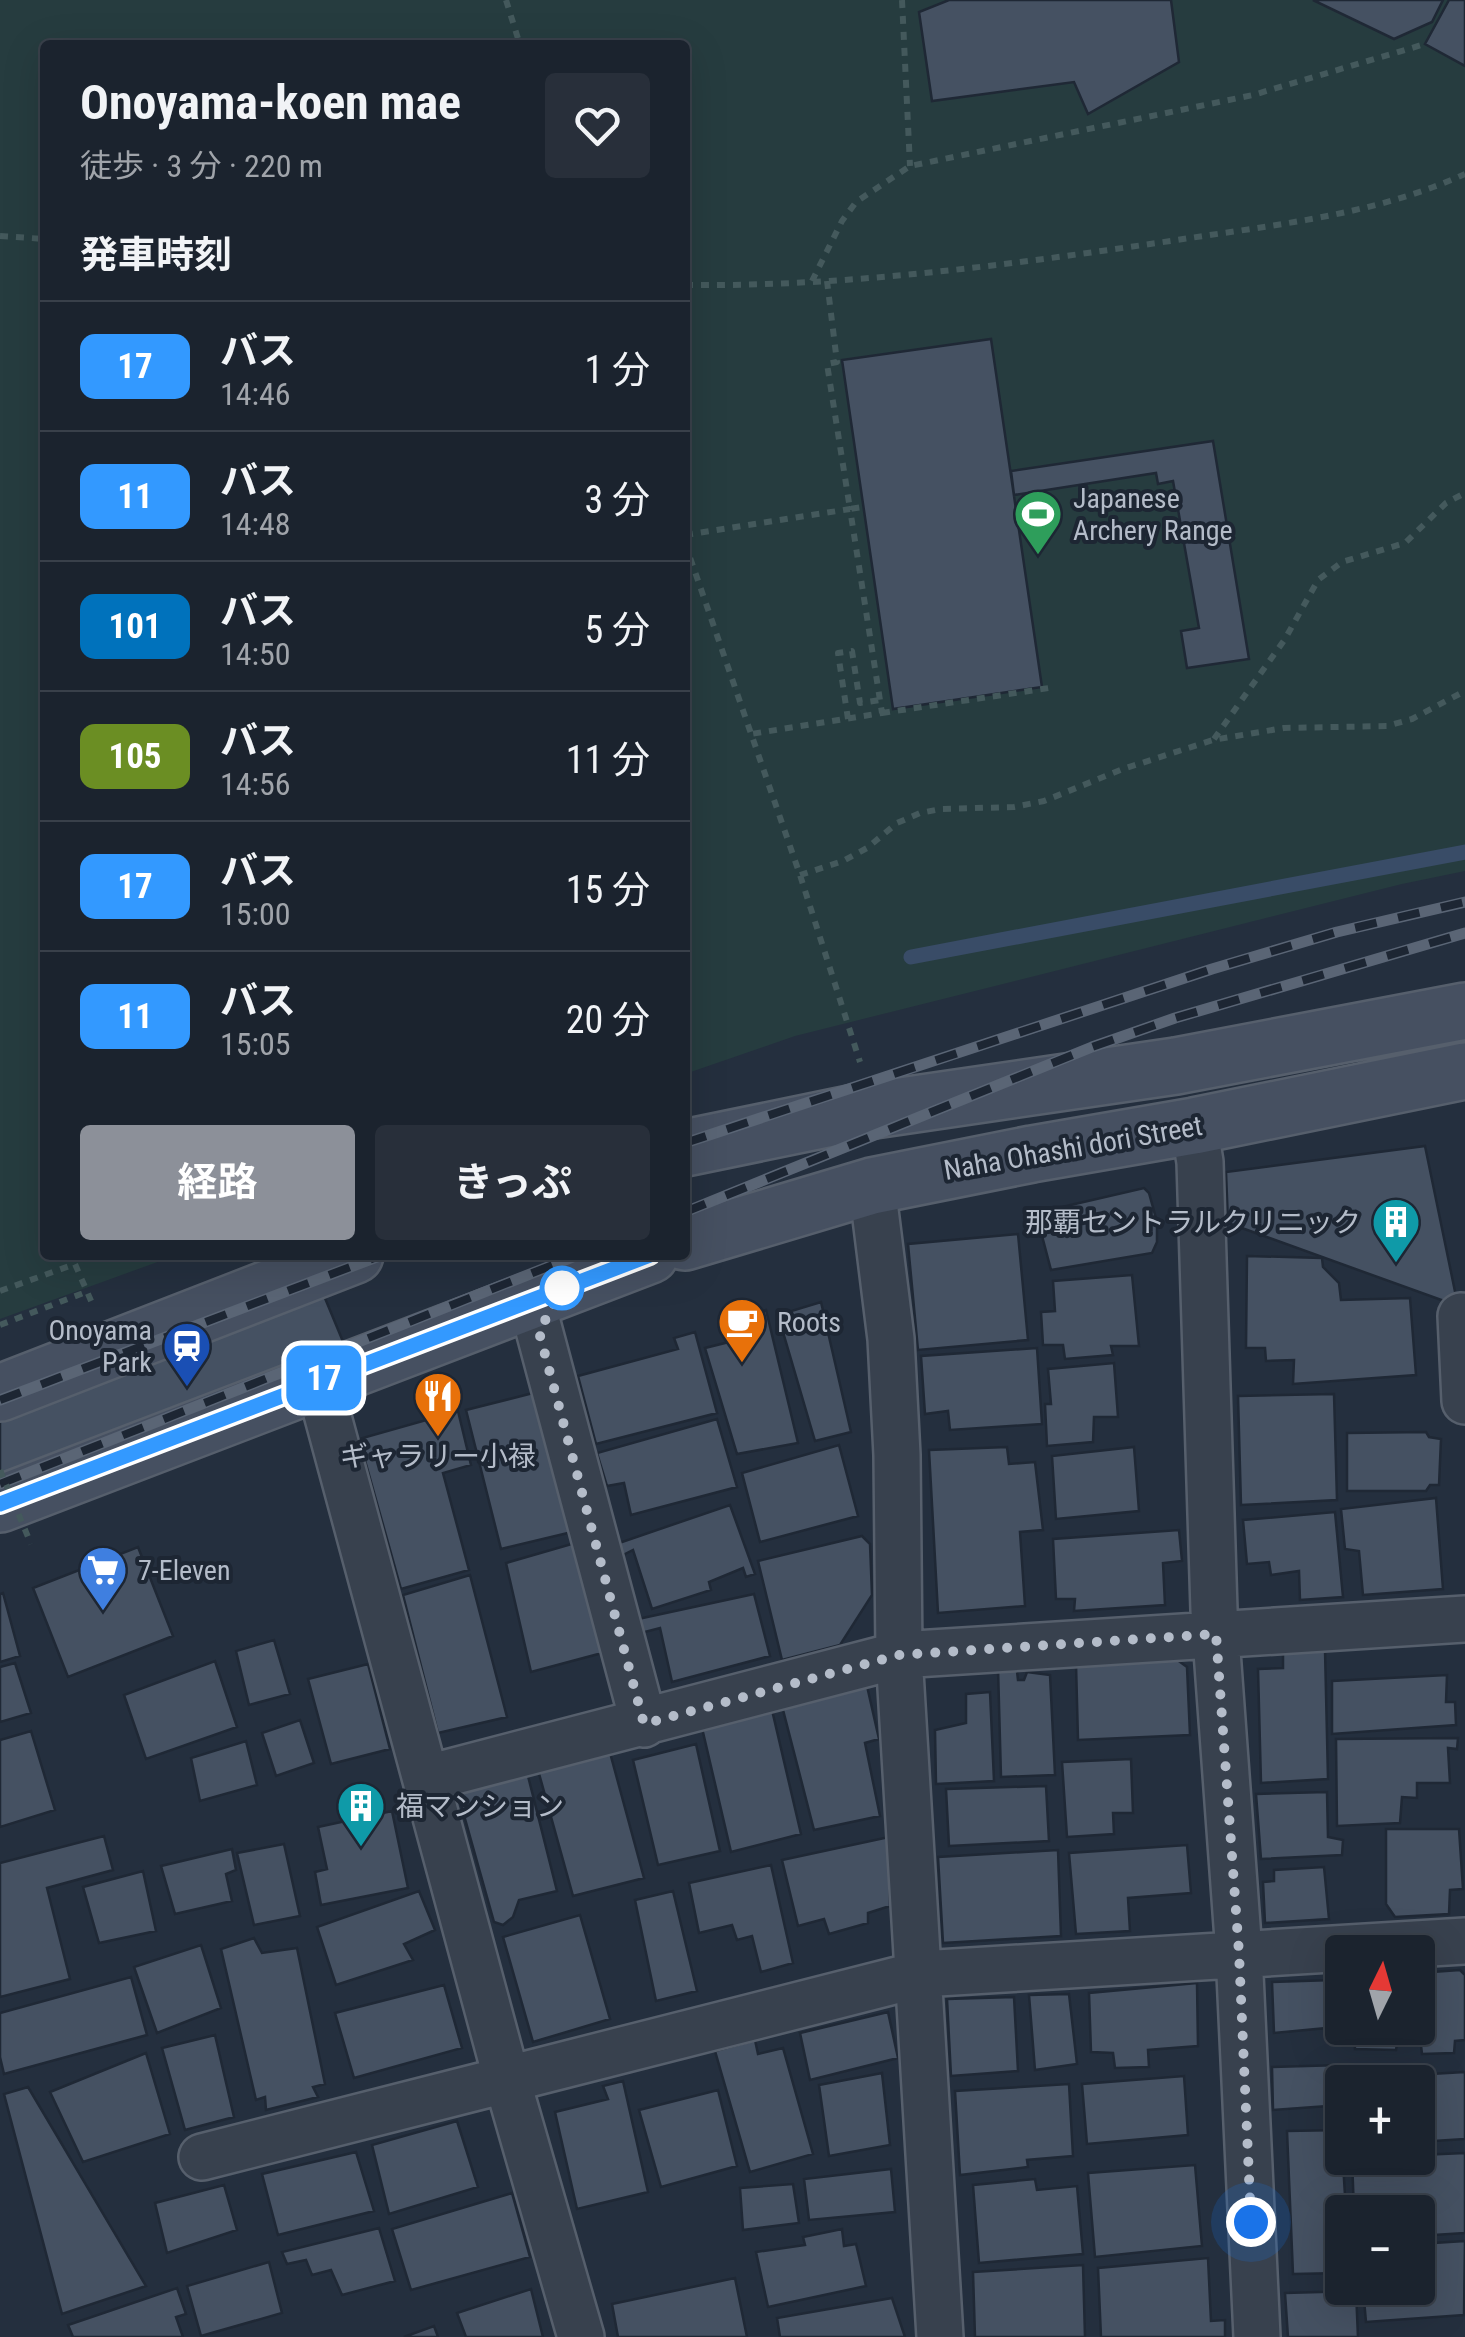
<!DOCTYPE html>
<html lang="ja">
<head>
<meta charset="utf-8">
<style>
  body { margin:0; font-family:"Roboto Condensed","Noto Sans JP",sans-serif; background:#282f3a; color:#f1f3f6; height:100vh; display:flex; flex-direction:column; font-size:38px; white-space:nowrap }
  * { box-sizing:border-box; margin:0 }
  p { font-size:32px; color:#a0a4aa }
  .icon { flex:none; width:55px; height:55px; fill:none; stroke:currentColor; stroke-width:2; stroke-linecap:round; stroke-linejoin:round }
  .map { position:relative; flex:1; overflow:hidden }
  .details { position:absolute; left:40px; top:40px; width:650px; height:1220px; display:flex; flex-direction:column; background:#1b232e; border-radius:10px; box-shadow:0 10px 40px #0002,0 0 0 2px #39404a }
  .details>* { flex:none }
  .badge { padding:0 20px; border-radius:15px; font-size:35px; line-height:65px }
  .needle { width:65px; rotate:5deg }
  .controls { position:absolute; left:1325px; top:1935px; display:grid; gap:20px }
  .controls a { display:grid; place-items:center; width:110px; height:110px; border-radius:10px; background:#1b232e; box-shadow:0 10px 40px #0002,0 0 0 2px #39404a; font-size:50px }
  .you { position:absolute; width:50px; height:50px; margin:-25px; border:8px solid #fff; border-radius:50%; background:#1a73e8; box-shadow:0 0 0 15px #1a73e833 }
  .map>.badge { position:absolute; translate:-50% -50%; box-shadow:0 0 0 5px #fff }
  h2 { padding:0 40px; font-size:38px; line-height:90px }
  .round { display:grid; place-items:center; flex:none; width:105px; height:105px; border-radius:10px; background:#282f3a }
  .head { display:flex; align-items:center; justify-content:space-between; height:170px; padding:0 40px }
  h1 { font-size:48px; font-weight:700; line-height:75px }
  .primary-button { display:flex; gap:20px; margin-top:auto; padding:20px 40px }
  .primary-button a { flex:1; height:115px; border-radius:10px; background:#8c9099; color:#fff; font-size:40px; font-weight:700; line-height:115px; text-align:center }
  .primary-button a+a { background:#282f3a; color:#f1f3f6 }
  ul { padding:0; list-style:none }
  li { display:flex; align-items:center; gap:30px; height:130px; padding:0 40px; border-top:2px solid #39404a }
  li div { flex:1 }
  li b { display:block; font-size:38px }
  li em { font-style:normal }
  li .badge { min-width:110px; font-weight:700; text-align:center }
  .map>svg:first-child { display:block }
</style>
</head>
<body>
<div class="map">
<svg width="1465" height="2337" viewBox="0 0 1465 2337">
  <rect width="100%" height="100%" fill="#242f3e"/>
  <!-- green -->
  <path fill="#263c3f" d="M0,0H1465V871L1402,884L795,1036L685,1074V45H45V1255H177L0,1319Z"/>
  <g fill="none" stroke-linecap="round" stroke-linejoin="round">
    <!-- stream -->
    <path stroke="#394c67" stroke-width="15" d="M911,957L1465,852"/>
  </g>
  <!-- building -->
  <path fill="#455162" stroke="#1f2835" stroke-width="2.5" d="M949,0H1171L1179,62L1088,114L1074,82L932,101L919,12Z
    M1313,0H1443L1432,22L1394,39Z
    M1449,0H1465V66L1425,44Z
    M991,339L1042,687L893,709L842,360Z
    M1213,441L1249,659L1187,668L1181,631L1199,628L1173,481L1158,484L1156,473L1014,495L1011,471Z
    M1425,1146L1458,1306L1228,1223L1226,1172Z
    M1144,1188L1149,1193L1157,1222V1242L1152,1253L1051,1270L1036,1213Z
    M1018,1234L1028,1340L918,1350L908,1244Z
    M1247,1256L1322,1258L1323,1267L1339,1283L1341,1300L1410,1298L1416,1375L1293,1384L1294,1360L1266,1361L1265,1348H1246Z
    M315,1274L344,1344L0,1483V1402Z
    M1132,1275L1139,1346H1111L1113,1355L1065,1359L1063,1345H1043L1041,1312L1055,1311L1053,1281Z
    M821,1302L851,1432L815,1441L778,1315Z
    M766,1310L798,1443L737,1454L705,1348L745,1338L740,1317Z
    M695,1332L717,1413L596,1444L578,1376L678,1349L674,1338Z
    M1037,1348L1042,1424L950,1430L948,1411L925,1414L921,1356Z
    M1114,1363L1118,1417H1094L1093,1442L1047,1446L1045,1404H1051L1048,1369Z
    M537,1392L572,1532L501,1549L466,1410Z
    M1334,1394L1337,1500L1241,1505L1238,1396Z
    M458,1411L471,1465L443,1473L469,1570L401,1589L359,1439Z
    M717,1419L737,1487L631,1515L624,1483L607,1486L597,1453Z
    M1426,1432L1429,1437L1441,1439L1439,1485H1430L1426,1491H1347V1433Z
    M839,1445L858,1516L760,1542L742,1473Z
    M1007,1447L1009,1464L1035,1462L1043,1530L1020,1532L1025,1606L938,1613L929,1450Z
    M1134,1447L1139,1511L1056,1519L1052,1456Z
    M1436,1498L1443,1589L1363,1595L1359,1551L1345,1549L1341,1509Z
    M730,1505L755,1574L746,1577L743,1568L709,1582L711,1590L652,1609L633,1550L623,1555L619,1543Z
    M1335,1512L1343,1597L1300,1600L1299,1571L1271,1575L1269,1562L1247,1564L1243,1520Z
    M1179,1530L1182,1561L1163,1563L1165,1605L1074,1611L1075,1599H1056L1053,1539Z
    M862,1536L870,1544L872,1595L840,1645L782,1660L758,1561Z
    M575,1543L602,1653L531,1672L506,1563Z
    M138,1547L173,1636L68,1677L33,1588Z
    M470,1575L507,1717L438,1733L403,1595Z
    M3,1593L20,1656L0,1662V1594Z
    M754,1594L770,1656L672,1682L660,1628L641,1633L638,1619Z
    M274,1640L290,1694L249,1705L236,1651Z
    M1325,1650L1328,1779L1261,1783L1258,1669L1283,1668V1653Z
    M1176,1659L1187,1667L1190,1735L1078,1740L1076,1664Z
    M215,1661L237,1727L146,1759L124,1695Z
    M15,1663L31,1713L0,1722V1667Z
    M368,1664L390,1749L331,1764L308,1679Z
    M998,1668L1017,1671L1018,1680H1024L1027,1672L1050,1675L1055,1775L1001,1777Z
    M1447,1675L1446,1702H1455L1456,1725L1332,1734V1681Z
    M867,1686L879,1739L865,1743L880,1816L814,1830L782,1706Z
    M990,1692L994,1781L936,1784L935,1730L966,1723V1694Z
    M772,1710L801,1834L731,1852L702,1728Z
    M300,1720L314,1763L276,1776L262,1733Z
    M31,1731L55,1810L0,1827V1740Z
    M1458,1738L1457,1749L1448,1748L1450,1783H1417V1798L1402,1797L1400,1823L1337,1826L1336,1739Z
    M246,1741L257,1785L200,1801L191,1758Z
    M696,1744L720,1851L658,1865L633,1760Z
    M609,1749L644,1878L573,1896L538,1770Z
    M1131,1759L1133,1813H1113L1114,1834L1067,1837L1062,1762Z
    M528,1776L557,1891L519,1900L513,1917L503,1925L494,1922L460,1801L463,1791Z
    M1046,1786L1049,1841L949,1846L946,1789Z
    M1327,1792L1328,1837L1343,1840L1342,1855L1261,1859L1256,1794Z
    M392,1811L408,1888L321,1905L315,1872L327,1869L318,1827Z
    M1386,1829H1459L1463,1889L1450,1890L1449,1914L1395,1917L1386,1904Z
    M104,1836L113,1870L47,1888L70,1979L0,1997V1863Z
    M889,1837L890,1906L868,1913V1923L829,1934L824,1919L798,1926L782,1860Z
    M284,1844L300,1916L254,1925L237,1853Z
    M1187,1845L1191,1893L1128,1898L1130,1931L1076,1934L1069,1853Z
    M232,1849L236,1870L226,1874L232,1901L175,1914L161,1866Z
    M1058,1850L1061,1936L943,1943L938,1857Z
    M771,1865L793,1963L761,1972L752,1936L737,1940L732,1925L699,1933L689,1883Z
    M1324,1867L1329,1919L1265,1923L1263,1882L1274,1881V1870Z
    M143,1871L156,1931L99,1943L83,1887Z
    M419,1891L435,1930L404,1944L413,1960L336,1985L317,1927Z
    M673,1891L697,1991L656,2001L635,1900Z
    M580,1915L610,2019L533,2042L503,1937Z
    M254,1938L262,1953L297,1948L325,2084L313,2087L318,2097L266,2110L265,2097L256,2100L221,1949Z
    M201,1945L221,2008L157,2033L134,1967Z
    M1460,1970L1465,1975V2040L1455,2041L1454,2053L1422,2054L1420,2037L1398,2038L1396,2050L1355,2049L1354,2028H1418V1973Z
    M131,1977L147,2035L4,2074L0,2057V2013Z
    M1333,1980L1337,2027L1274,2033L1272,1982Z
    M1197,1983L1198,2046L1148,2050L1149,2067L1115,2068L1113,2053L1091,2052L1089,1993Z
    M444,1985L462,2048L354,2078L335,2013Z
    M1069,1994L1077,2064L1035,2070L1029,1995Z
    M1014,1997L1018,2071L951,2076L947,1999Z
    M888,2012L898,2058L810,2080L800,2033Z
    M215,2035L234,2117L185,2130L162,2048Z
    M755,2040L758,2054L783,2048L813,2154L750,2172L715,2051Z
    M146,2053L170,2134L83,2162L50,2092Z
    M1342,2065V2105L1273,2110L1272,2067Z
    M1465,2072V2139L1418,2142V2082H1414L1413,2075Z
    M882,2073L890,2145L829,2156L819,2085Z
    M1184,2076L1188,2135L1087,2144L1082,2084Z
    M623,2081L648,2192L577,2209L555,2112L608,2099L603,2086Z
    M1069,2084L1073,2156L1027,2160L1028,2167L960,2175L955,2091Z
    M28,2087L146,2286L62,2314L4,2094Z
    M718,2090L737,2166L661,2187L639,2110Z
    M457,2121L478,2187L389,2214L372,2145Z
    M1341,2130L1346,2212H1342V2273L1293,2274L1287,2131Z
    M356,2152L374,2211L278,2235L262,2174Z
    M1465,2153V2233L1418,2236V2212H1354L1352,2158Z
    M1195,2165L1202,2246L1095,2257L1088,2173Z
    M891,2169L895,2212L809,2220L804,2179Z
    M1035,2179L1037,2190L1077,2186L1083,2254L979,2263L973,2185Z
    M793,2184L799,2223L743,2230L740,2188Z
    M224,2185L237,2230L167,2253L155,2203Z
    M512,2193L530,2257L411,2290L392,2229Z
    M379,2228L395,2281L342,2295L331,2270L312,2275L306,2260L287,2264L282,2252Z
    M842,2229L844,2246L856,2244L866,2286L768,2307L756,2252L805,2245L803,2237Z
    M1465,2241L1464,2315L1366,2322L1363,2288H1418V2244Z
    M1208,2258L1211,2321L1225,2320V2337H1101L1098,2268Z
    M269,2262L282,2313L201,2336L187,2286Z
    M1083,2265L1085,2337H975L973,2272Z
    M735,2278L747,2337H618L612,2304Z
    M177,2288L186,2314L176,2317L183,2337H73L68,2325Z
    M531,2289L543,2337H466L457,2313Z
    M1356,2291L1358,2337H1288L1285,2293Z
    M892,2298L905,2337H780L777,2318Z
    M434,2326L438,2337H404Z"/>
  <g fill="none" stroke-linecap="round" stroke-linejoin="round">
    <!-- street casing -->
    <g stroke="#565f6c" stroke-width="50">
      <path id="street" d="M1194,1126L1200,1162L1214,1610L1239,1953L1257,2337
        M872,1186L891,1339L897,1455L899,1655L940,2337
        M531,1300L644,1724
        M1461,1316L1465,1401
        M318,1380L507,2080L581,2337
        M428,1778L899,1655L1465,1619
        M202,2157L921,1974L1465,1941"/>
    </g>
    <!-- secondary casing -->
    <g stroke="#565f6c" stroke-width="60">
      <path id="secondary" d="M685,1148L860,1112L1176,1066L1465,1011
        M685,1242L872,1186L1032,1154L1194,1126L1465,1071
        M0,1393L355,1255
        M0,1504L650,1255"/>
    </g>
    <!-- path -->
    <path stroke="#44595c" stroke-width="6" stroke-dasharray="8 8" stroke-linecap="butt" d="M506,0L520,45
      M902,0L910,166
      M0,236L45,239
      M812,281L842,221L856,202L910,166L1253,95L1425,44
      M827,281L837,362L827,364L850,509L863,507
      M685,285C849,287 1015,264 1177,240C1273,225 1375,215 1465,174
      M685,535L850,509L882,713L751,734
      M685,543L800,875L860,1062
      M882,713L1049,688
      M848,719L838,653L852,651L860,703L880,700
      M1214,739L1285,639L1318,580L1342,562L1405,543L1446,503L1465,493
      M800,875L843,861L867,848L897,823L920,813L941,809L1014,807L1044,801L1123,769L1213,740L1284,728L1387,726L1412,719L1465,691
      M0,1291L75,1264L92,1303
      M0,1325L86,1292"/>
    <!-- street -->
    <use href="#street" stroke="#38414e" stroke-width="45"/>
    <!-- secondary -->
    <use href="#secondary" stroke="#465061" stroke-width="55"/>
    <!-- rail casing -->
    <g stroke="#5a6575" stroke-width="11">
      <path id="rail" d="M685,1143L1212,969L1337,932L1465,902
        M685,1212L1092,1047L1175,1018L1465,933
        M0,1400L382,1255
        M0,1484L578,1255"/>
    </g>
    <!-- rail -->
    <use href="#rail" stroke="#1d2633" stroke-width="8" stroke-dasharray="22" stroke-linecap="butt"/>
    <!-- path-bridge -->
    <path stroke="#44595c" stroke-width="6" stroke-dasharray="8 8" stroke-linecap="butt" d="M0,1470L31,1544"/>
  </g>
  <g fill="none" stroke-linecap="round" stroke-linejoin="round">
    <!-- line casing -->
    <g stroke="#fff" stroke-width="22">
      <path id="line" d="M0,1504L650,1255"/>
    </g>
    <!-- line -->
    <use href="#line" stroke="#39f" stroke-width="15"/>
    <!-- walk -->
    <path stroke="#b4bcc9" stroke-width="10" stroke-dasharray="0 18" d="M562,1288L539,1332L644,1724L899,1655L1216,1634L1239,1953L1251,2222"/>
  </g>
  <!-- icons -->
  <defs>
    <g id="stadium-pin" transform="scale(2.5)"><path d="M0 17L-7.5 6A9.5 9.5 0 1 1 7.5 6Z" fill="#2e9e5b" stroke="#1d2633"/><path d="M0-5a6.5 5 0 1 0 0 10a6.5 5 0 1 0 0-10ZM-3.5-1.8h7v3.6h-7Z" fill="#fff"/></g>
    <g id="building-pin" transform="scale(2.5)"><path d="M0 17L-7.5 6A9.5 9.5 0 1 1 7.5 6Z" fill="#0f9aa8" stroke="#1d2633"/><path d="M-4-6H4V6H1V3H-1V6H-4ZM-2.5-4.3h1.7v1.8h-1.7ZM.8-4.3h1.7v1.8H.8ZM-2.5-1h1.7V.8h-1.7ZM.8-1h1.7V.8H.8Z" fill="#fff"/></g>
    <g id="cafe-pin" transform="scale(2.5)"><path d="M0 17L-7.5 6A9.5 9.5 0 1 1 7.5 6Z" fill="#e8710a" stroke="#1d2633"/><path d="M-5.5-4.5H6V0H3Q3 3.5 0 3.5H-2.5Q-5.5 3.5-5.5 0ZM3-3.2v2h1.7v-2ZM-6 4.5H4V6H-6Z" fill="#fff"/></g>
    <g id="station-pin" transform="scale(2.5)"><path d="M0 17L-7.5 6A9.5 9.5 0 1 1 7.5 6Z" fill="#1a4fb4" stroke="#1d2633"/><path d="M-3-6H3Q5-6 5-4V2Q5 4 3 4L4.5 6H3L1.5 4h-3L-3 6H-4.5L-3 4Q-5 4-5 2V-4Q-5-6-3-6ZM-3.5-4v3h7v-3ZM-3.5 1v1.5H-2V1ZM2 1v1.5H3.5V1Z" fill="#fff"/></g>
    <g id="restaurant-pin" transform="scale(2.5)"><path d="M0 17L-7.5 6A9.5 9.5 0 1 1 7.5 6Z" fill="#e8710a" stroke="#1d2633"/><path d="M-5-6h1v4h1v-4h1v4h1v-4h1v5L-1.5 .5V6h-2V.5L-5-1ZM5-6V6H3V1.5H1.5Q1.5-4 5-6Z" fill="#fff"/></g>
    <g id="supermarket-pin" transform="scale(2.5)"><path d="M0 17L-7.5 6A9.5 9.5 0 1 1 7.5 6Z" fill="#3f7fe0" stroke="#1d2633"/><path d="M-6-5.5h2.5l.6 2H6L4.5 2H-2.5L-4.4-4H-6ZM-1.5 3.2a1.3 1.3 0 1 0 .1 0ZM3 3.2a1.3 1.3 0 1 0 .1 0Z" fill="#fff"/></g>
  </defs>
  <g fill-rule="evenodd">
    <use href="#stadium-pin" x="1038" y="514"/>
    <use href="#building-pin" x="1396" y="1222"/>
    <use href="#cafe-pin" x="742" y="1322"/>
    <use href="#station-pin" x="187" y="1346"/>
    <use href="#restaurant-pin" x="438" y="1396"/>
    <use href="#supermarket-pin" x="103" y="1570"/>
    <use href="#building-pin" x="361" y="1806"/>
  </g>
  <!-- markers -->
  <circle fill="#fff" stroke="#39f" stroke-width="5" cx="562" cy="1288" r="20"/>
  <g text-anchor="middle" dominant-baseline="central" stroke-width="8" stroke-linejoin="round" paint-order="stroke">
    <!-- poi labels -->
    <g font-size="28" fill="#b4bcc9" stroke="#1d2633" text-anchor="start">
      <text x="1073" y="498">Japanese<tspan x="1073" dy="32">Archery Range</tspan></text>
      <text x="1361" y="1222" text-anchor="end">那覇セントラルクリニック</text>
      <text x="777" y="1322">Roots</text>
      <text x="152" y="1330" text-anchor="end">Onoyama<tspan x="152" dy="32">Park</tspan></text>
      <text x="438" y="1456" text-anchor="middle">ギャラリー小禄</text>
      <text x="138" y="1570">7-Eleven</text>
      <text x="396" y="1806">福マンション</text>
    </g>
    <!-- street labels -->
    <g font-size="28" fill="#b4bcc9" stroke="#1d2633">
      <text transform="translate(1073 1148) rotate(-10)">Naha Ohashi dori Street</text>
    </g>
  </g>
</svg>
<div class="controls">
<a><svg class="needle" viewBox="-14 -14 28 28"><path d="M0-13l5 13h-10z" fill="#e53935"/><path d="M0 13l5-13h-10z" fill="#a0a4aa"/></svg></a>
<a>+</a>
<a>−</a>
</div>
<div class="you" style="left:1251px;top:2222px"></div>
<b class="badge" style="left:324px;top:1378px;background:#39f;color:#fff">17</b>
<section class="details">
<div class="head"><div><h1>Onoyama-koen mae</h1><p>徒歩 · 3 分 · 220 m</p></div><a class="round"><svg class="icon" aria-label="heart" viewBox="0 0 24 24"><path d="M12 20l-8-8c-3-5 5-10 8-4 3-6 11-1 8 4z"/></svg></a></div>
<h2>発車時刻</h2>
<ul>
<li><span class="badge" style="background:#39f;color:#fff">17</span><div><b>バス</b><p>14:46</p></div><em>1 分</em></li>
<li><span class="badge" style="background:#39f;color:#fff">11</span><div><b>バス</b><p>14:48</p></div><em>3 分</em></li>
<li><span class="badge" style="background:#0072bc;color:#fff">101</span><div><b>バス</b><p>14:50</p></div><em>5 分</em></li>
<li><span class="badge" style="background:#6b8e23;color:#fff">105</span><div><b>バス</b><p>14:56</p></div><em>11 分</em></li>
<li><span class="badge" style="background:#39f;color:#fff">17</span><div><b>バス</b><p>15:00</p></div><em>15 分</em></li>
<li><span class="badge" style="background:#39f;color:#fff">11</span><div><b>バス</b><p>15:05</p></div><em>20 分</em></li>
</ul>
<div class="primary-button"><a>経路</a><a>きっぷ</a></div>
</section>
</div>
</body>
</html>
